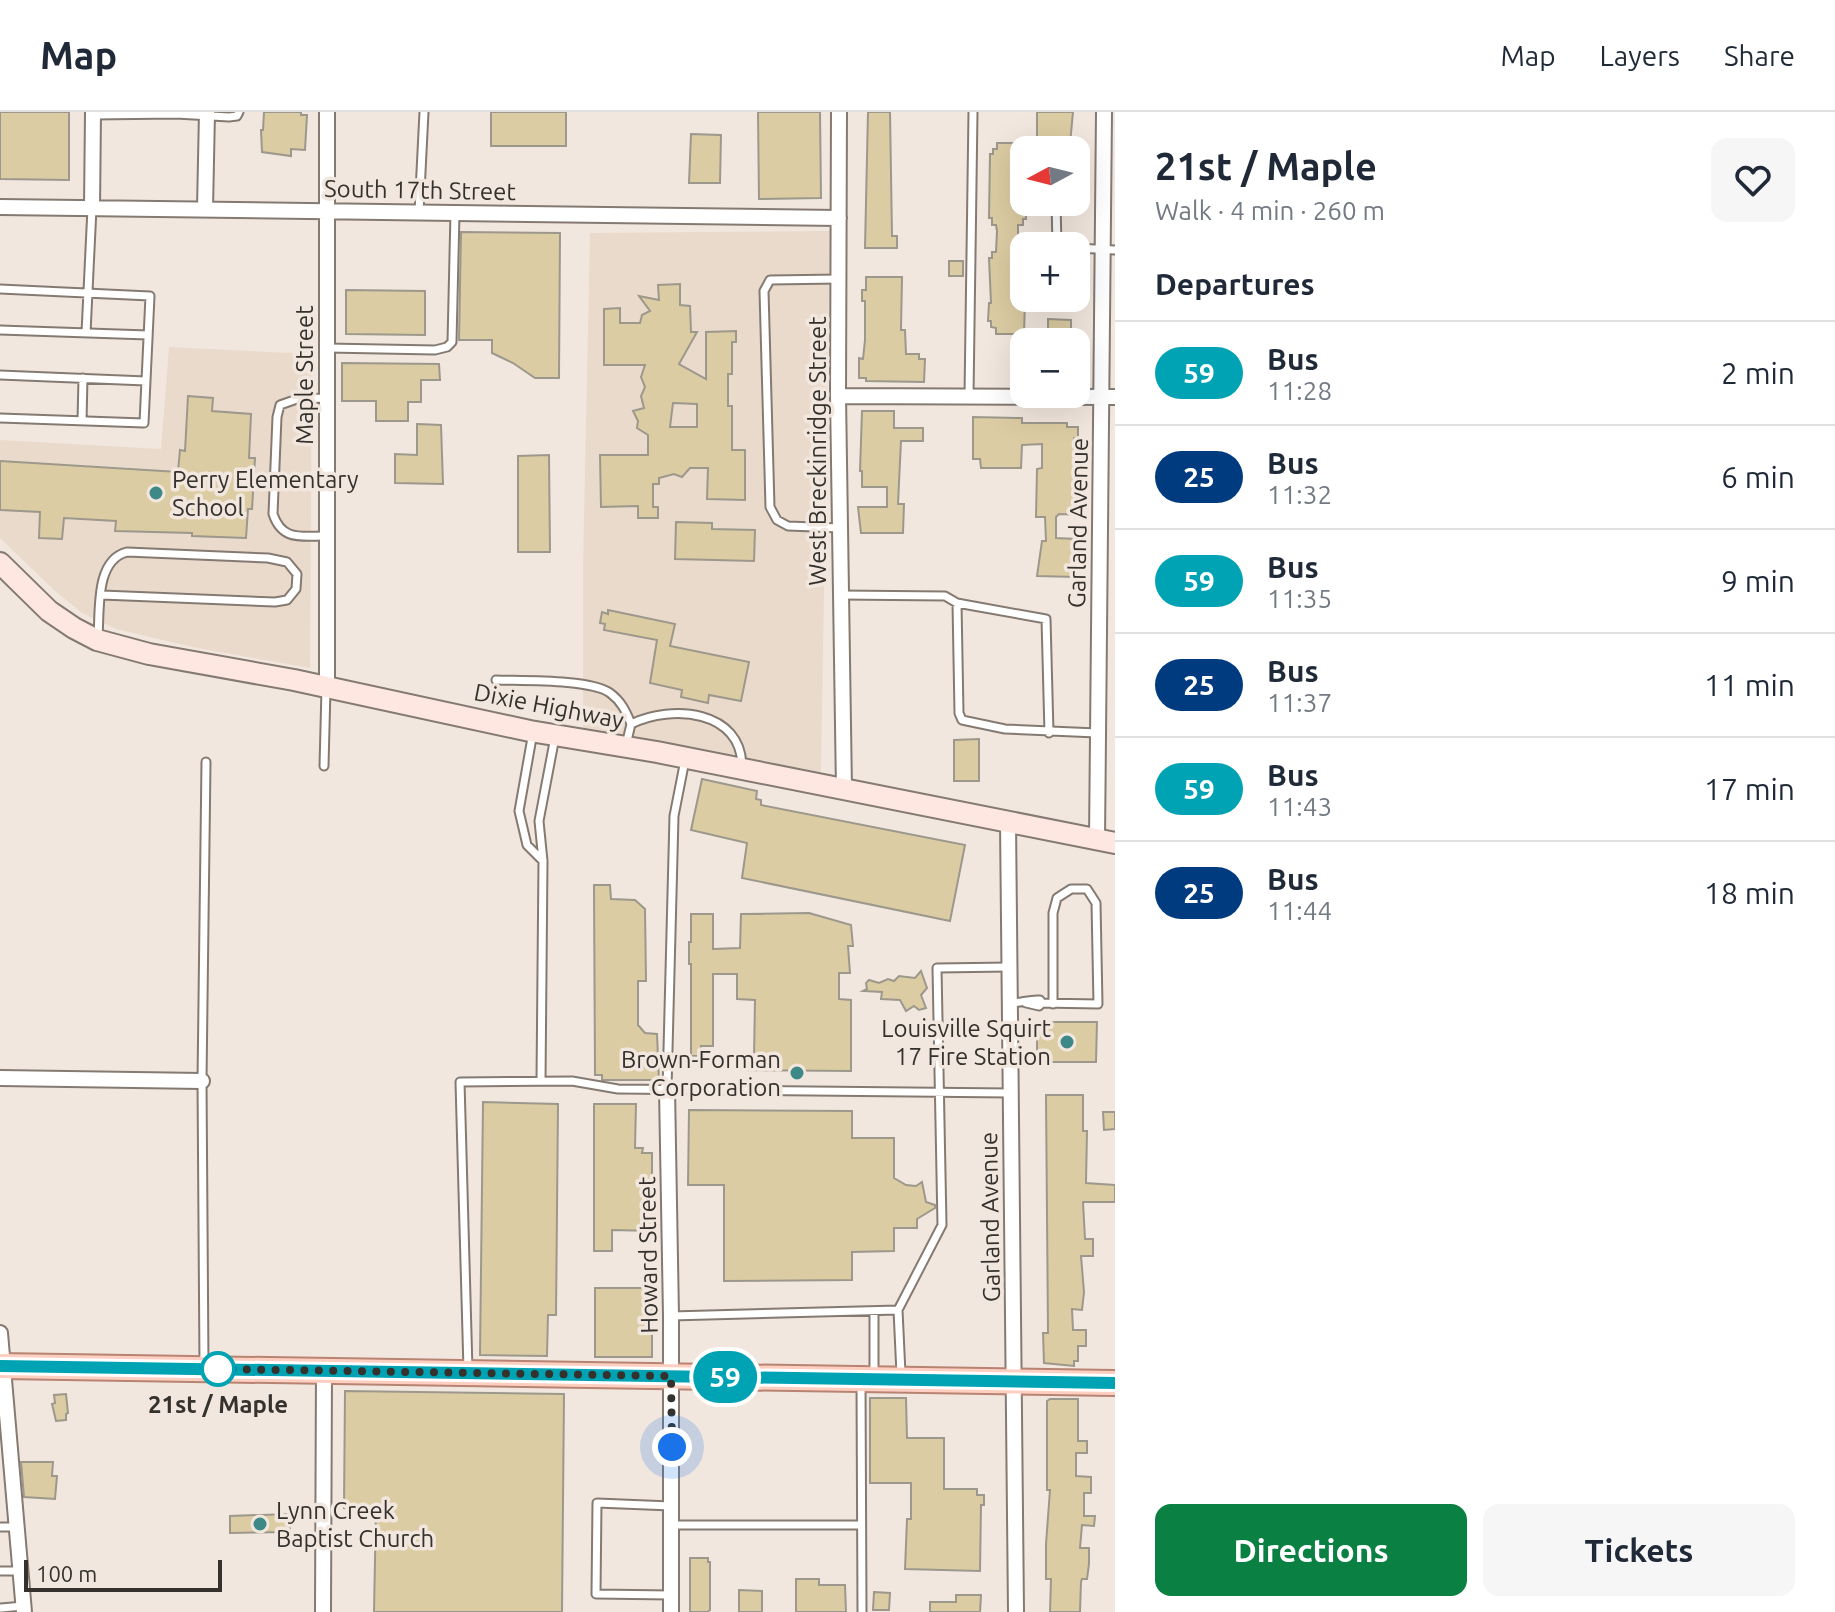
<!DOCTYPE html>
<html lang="en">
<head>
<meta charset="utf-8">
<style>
  body { margin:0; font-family:Ubuntu,sans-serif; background:#f6f6f7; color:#1f2937; height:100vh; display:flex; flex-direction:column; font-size:30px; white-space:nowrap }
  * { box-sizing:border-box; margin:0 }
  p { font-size:26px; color:#747a83 }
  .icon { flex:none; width:44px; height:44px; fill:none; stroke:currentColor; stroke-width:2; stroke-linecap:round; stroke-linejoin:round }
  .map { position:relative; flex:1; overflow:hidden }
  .details { display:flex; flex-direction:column; background:#fff; width:720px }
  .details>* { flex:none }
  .badge { padding:0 16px; border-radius:26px; font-size:28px; line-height:52px }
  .needle { width:52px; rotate:263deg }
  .controls { position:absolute; left:1010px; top:24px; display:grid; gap:16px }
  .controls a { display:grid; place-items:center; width:80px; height:80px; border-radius:16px; background:#fff; box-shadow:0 8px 32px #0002; font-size:40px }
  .scale { position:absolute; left:24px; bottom:20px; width:198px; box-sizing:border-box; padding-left:8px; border:4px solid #35312d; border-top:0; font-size:22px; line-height:28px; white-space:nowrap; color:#35312d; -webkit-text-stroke:6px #f2e7de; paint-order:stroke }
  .you { position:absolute; width:40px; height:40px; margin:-20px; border:6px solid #fff; border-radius:50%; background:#1a73e8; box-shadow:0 0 0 12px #1a73e833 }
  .map>.badge { position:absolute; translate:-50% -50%; box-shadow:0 0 0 4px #fff }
  h2 { padding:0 40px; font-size:30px; line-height:72px }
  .round { display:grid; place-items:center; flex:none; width:84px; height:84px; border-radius:16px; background:#f6f6f7 }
  .overview { display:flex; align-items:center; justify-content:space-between; height:136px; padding:0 40px }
  h1 { font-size:38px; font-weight:700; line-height:60px }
  .primary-button { display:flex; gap:16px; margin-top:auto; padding:16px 40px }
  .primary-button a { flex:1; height:92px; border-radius:16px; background:#0b8043; color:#fff; font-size:32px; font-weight:700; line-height:92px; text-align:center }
  .primary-button a+a { background:#f6f6f7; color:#1f2937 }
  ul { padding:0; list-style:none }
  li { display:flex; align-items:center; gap:24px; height:104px; padding:0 40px; border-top:2px solid #e0e1e3 }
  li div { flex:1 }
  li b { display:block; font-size:30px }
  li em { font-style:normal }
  li .badge { min-width:88px; font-weight:700; text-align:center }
  header { display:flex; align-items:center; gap:48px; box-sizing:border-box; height:112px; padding:0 40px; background:#fff; border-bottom:2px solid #e0e1e3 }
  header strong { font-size:38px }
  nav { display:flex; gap:44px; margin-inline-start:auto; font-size:28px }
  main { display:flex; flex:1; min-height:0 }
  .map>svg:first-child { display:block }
</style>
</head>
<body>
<header>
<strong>Map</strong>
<nav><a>Map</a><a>Layers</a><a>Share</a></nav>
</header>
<main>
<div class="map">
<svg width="1115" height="1500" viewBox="0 0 1115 1500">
  <rect width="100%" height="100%" fill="#f2e7de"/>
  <!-- built -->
  <path fill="#eadacb" d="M830,119L821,660L583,618V454L590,121Z
    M169,235L312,242L310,556L192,535L116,517L82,501L55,479L0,426V328L161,337Z"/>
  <!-- building -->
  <path fill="#dccca3" stroke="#9c988c" stroke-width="2" fill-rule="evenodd" d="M0,0H69V68L0,67Z
    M264,0H301V3H307L305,38L291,37V44L262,40L261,18H263Z
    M491,0H566V34H491Z
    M758,0H820L821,86L759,87Z
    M868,0H890L892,124H897V136H865Z
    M1037,0H1073L1070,32H1037Z
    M691,22L721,23L720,71H689Z
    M997,31H1024L1023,86L1026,90V107H1023V113H1018V139L1023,140L1024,145L1022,189H1025L1024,222H996V216L991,215V209H988L989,191H991L989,146H992V140H996L997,119L996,113H992V106H989L990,42H993V37H997Z
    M461,120L560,121L559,266H535L513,251L492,241V228H459Z
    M949,149H963V164H949Z
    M866,165H902L901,218H905L906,242H919V247H925L924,270L866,269V266H859V246L863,247L865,228V189H862V178H866Z
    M680,172V193L690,194L691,220H697L679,252L706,267V220L736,219V230H732V262H728V294H732V338H745V388L707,387L708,356H690L682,365L674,362L659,366V372H653V395H658V406H638V394L601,395L600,343H648V323L637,316L638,309L633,299L644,296L641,284L645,275L641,265L645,253H604V197L620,196V211H640L642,203L650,199L639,184L659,188L658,173ZM673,291L697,292V315H670Z
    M346,178L425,179V223L346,222Z
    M1048,207L1071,208V230H1048Z
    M342,251L439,252L440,268H421V290H408V309H376V289H342Z
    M188,284L213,286L212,299L251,302L249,346H255L252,397H248L246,426L192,424V421L115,419L116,409L64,406L62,427L39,426L40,400L0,398V349L178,360L180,338L185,339Z
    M862,299H894V316H923V329H901L898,392H904L903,421H861L858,395H887V375H862V359H860Z
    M973,305L1022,306V311H1067V315H1078V326H1074V350L1076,351V365H1081V403L1059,402L1056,405V426L1077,427L1076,465L1037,464L1042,429H1046L1045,405H1036L1037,357L1042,356V332L1022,333L1021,356H981L980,347H973Z
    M417,312L441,313L443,372L395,371V342L417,343Z
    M549,343L550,440H518V344Z
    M676,410L712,411V417L755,418L754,449L675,447Z
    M608,498L675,512L670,534L749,550L741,589L709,583L708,591L681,585L682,578L650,571L657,528L604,518L605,512L600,511L602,500L608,502Z
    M979,627V669H954V628Z
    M702,667L757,679L756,687L761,688V693L965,733L950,809L742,766L747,731L691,718Z
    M594,773H610L611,787L635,788L645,797L646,869H638V913L645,921L657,922L659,968H602V963H595Z
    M809,801L851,813L853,834H848L850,861H839V887L851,888V959L741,958V945H754L755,888L737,887V862H713V934H701V944H691V852H689V830H691V802H713V837L740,836L741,802Z
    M921,859L927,876L921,883L926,896L919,898L914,894L906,899L900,888L881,887L882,880L863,879L867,877L866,871L869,868L879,871L888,867L894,869L899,864L915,866Z
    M1037,910H1097L1096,950H1037Z
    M1046,983H1083V1019H1087L1086,1071L1115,1073V1090H1083L1085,1127H1093V1144H1081L1084,1180L1082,1198L1072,1197L1073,1218H1086V1234H1078V1249H1074V1254L1044,1251L1043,1221H1048Z
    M483,990L558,992L556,1203H548L547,1244L480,1243Z
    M594,992H636L635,1036H643L642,1041H652V1119L612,1118V1139H594Z
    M689,998L852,999V1026H894V1066L906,1073L916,1074L922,1070L926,1090L935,1093V1096L917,1107V1116H894V1139L852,1140V1168L724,1169V1073H688Z
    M1103,1000H1115V1017L1104,1018Z
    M595,1176H652V1245H595Z
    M345,1279L564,1282L562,1500H374L376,1397L344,1396Z
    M66,1282L68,1301L66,1302V1308L56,1309L52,1292L55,1291L54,1283Z
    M870,1286H906L907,1326H944V1377H977V1383H984V1393H981L980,1459L905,1457L907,1407H911V1371H870Z
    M1050,1287H1078V1329H1087V1341H1076V1364L1091,1365V1381H1084V1404H1095L1094,1414L1082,1413L1080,1436H1089V1452L1087,1467H1082L1081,1470L1080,1500H1050L1051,1467H1046V1432L1050,1378H1047V1289Z
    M21,1350H53L52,1364H57L55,1387L24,1385Z
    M289,1402L290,1420L230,1421V1404Z
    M690,1446H708V1450H710V1498L707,1500H690Z
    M796,1467H819V1473H845L846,1500H796Z
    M739,1478L762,1479V1500H739Z
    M874,1480L890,1481L889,1498H873Z
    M956,1483H981L980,1500H930V1490H956Z"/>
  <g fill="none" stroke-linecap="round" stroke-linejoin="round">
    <!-- lane casing -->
    <g stroke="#847a72" stroke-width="11">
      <path id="lane" d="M93,3L176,2L229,5L237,4L239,0
        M1056,90L1057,134
        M419,100L424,0
        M1076,136L1115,138
        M839,167L770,168L764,179L770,395L777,408L788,414L840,416
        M0,177L150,184L144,311L0,306
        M1056,191V186
        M0,218L148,223
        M86,221L92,96
        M327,236L435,238L447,235L452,230L455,101
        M0,263L146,269
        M969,284L973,0
        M82,309L83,266
        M325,424C301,424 282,429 273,402L277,305L280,293L297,287L326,286
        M840,483L945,484L957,491L1046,507L1049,621
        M957,491L959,601L962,608L1005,617L1097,621
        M98,525C100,498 95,448 127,440L268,446L287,450L297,462L296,477L287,488L275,490L102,483
        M496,568C521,569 591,567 610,581C621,589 626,599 631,612L626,633
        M631,612C672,592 742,598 742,655
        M533,620L519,699L527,733L543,749
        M324,654L326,577
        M1010,891C1021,891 1030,887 1040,888L1042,891
        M1026,891L1039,894L1042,891L1098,892L1096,791L1087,777H1071L1057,786L1053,801V892
        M541,969L543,749L539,709L555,625
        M667,977L674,704L685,648
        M874,1200V1261
        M671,1204L898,1198
        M204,1254L202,969L206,650
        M468,1258L460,970L572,969L618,977L1010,981
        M901,1262L898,1198L942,1113L937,856L1009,855
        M861,1270L862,1500
        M672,1413H861
        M0,1415H17
        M0,1459H21
        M671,1483L596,1482L597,1391L671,1394
        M1,1496L23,1494"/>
    </g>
    <!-- street casing -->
    <g stroke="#847a72" stroke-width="18">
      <path id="street" d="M839,0L838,284L844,678
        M0,95L839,106
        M92,96L93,0
        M205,97L207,0
        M838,284L1115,285
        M327,575V0
        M1008,710L1016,1500
        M1097,728L1104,0
        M0,966L202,969
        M667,977L671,1204V1500
        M0,1221L24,1500
        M323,1500L324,1259"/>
    </g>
    <!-- secondary casing -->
    <g stroke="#847a72" stroke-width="24">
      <path id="secondary" d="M0,451L49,499L74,516L97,528L149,542L294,568L530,619L657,640L1115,731"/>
    </g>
    <!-- primary casing -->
    <g stroke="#b78372" stroke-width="28">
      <path id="primary" d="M0,1254L1115,1271"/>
    </g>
    <!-- lane -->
    <use href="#lane" stroke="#fff" stroke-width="7"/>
    <!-- street -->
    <use href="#street" stroke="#fff" stroke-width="14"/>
    <!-- secondary -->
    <use href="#secondary" stroke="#fee7e0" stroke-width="20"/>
    <!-- primary -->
    <use href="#primary" stroke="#fecfc1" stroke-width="24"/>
  </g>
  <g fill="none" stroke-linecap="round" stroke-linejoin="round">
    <!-- line casing -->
    <g stroke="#fff" stroke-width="18">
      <path id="line" d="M0,1254L1115,1271"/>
    </g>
    <!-- line -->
    <use href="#line" stroke="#00a3b4" stroke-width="12"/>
    <!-- walk -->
    <path stroke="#35312d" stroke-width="8" stroke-dasharray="0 14.4" d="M218,1257L671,1264L672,1335"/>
  </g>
  <!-- markers -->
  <g fill="#3f8888" stroke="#f2e7de" stroke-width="3">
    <circle cx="156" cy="381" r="8"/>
    <circle cx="1067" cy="930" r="8"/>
    <circle cx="797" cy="961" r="8"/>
    <circle cx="260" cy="1412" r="8"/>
  </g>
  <circle fill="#fff" stroke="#00a3b4" stroke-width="4" cx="218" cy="1257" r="16"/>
  <g text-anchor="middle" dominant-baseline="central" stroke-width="7" stroke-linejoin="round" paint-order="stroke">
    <!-- street labels -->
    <g font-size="24" fill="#35312d" stroke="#f2e7de">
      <text transform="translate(420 78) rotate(1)">South 17th Street</text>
      <text transform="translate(304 263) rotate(-90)">Maple Street</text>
      <text transform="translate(817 339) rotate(-90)">West Breckinridge Street</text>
      <text transform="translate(1078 411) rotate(-89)">Garland Avenue</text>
      <text transform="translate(549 594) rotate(11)">Dixie Highway</text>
      <text transform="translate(990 1105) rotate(-91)">Garland Avenue</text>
      <text transform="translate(648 1143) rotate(-91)">Howard Street</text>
    </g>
    <!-- poi labels -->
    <g font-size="24" fill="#35312d" stroke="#f2e7de" text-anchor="start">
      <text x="172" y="367">Perry Elementary<tspan x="172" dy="28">School</tspan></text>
      <text x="1051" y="916" text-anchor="end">Louisville Squirt<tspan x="1051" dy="28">17 Fire Station</tspan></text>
      <text x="781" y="947" text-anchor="end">Brown-Forman<tspan x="781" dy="28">Corporation</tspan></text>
      <text x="276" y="1398">Lynn Creek<tspan x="276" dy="28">Baptist Church</tspan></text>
    </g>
    <!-- stop labels -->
    <g font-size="24" font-weight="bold" fill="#35312d" stroke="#f2e7de">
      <text x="218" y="1292">21st / Maple</text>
    </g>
  </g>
</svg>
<div class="controls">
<a><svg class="needle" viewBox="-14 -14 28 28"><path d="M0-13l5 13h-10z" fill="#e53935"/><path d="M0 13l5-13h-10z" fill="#747a83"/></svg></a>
<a>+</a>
<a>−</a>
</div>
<div class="scale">100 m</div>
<div class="you" style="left:672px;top:1335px"></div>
<b class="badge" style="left:725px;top:1265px;background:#00a3b4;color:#fff">59</b>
</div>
<section class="details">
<div class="overview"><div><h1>21st / Maple</h1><p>Walk · 4 min · 260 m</p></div><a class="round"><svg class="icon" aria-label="heart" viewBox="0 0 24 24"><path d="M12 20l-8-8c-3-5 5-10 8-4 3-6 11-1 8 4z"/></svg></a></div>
<h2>Departures</h2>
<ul>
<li><span class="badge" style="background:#00a3b4;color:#fff">59</span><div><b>Bus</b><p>11:28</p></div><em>2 min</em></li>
<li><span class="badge" style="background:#003b80;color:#fff">25</span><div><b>Bus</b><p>11:32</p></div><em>6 min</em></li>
<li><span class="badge" style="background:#00a3b4;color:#fff">59</span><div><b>Bus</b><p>11:35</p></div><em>9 min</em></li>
<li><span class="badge" style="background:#003b80;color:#fff">25</span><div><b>Bus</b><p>11:37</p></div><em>11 min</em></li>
<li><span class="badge" style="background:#00a3b4;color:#fff">59</span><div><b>Bus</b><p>11:43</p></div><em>17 min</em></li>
<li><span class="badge" style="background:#003b80;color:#fff">25</span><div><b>Bus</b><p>11:44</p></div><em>18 min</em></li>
</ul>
<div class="primary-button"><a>Directions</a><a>Tickets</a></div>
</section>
</main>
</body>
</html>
